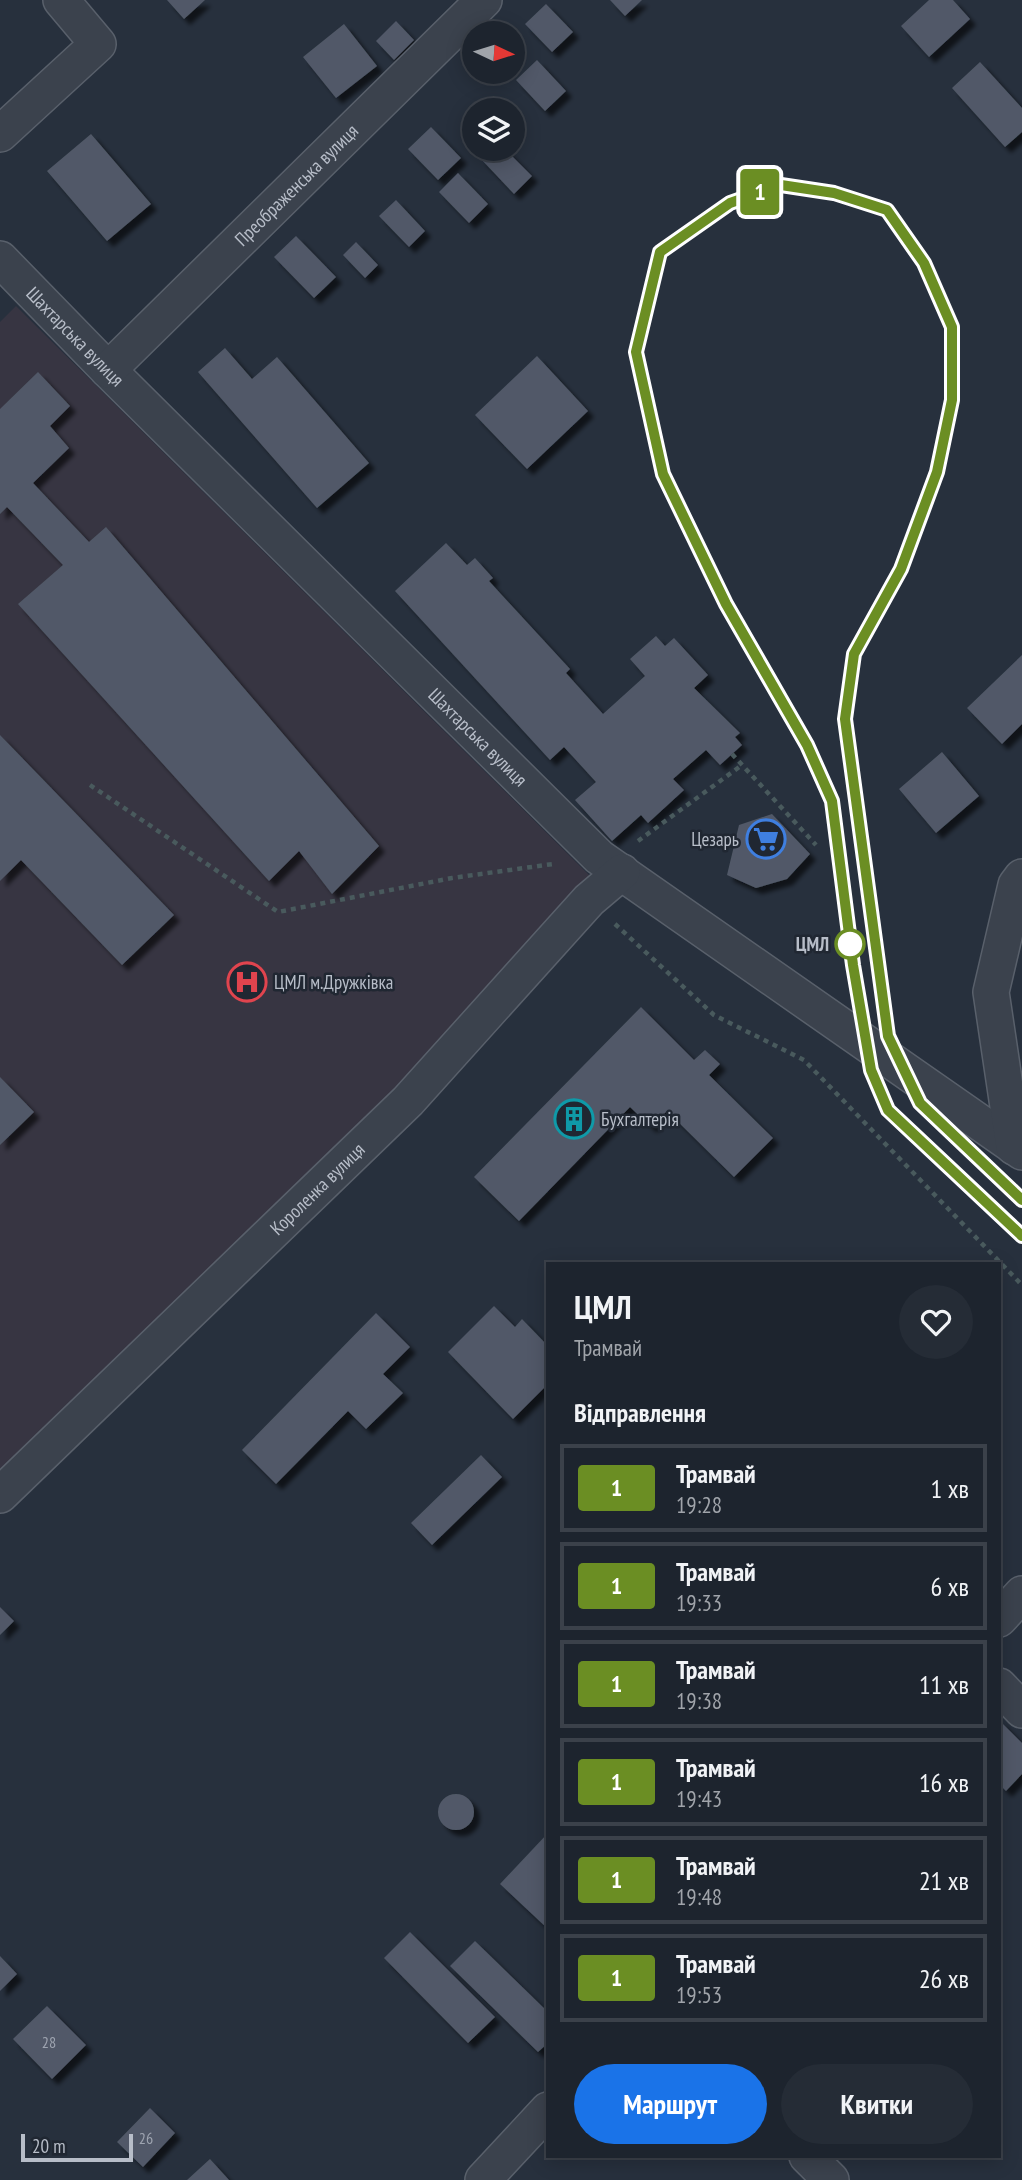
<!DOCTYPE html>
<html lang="uk">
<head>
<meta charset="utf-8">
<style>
  body { margin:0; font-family:"PT Sans Narrow",sans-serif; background:#252c36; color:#f1f3f6; height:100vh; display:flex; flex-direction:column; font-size:26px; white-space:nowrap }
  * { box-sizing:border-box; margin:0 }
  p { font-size:23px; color:#a0a4aa }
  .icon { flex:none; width:38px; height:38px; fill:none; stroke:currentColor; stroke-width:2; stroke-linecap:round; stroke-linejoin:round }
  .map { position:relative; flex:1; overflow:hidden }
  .side { position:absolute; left:546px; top:1262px; width:455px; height:896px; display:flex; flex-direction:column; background:#1d242e; border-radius:0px; box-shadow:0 4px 18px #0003,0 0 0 2px #3b414a }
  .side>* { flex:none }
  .badge { padding:0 14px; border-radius:5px; font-size:24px; line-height:46px }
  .needle { width:46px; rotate:94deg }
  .buttons { position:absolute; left:462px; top:21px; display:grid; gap:14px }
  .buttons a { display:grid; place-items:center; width:63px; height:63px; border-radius:50%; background:#1d242e; box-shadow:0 4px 18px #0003,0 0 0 2px #3b414a; font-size:35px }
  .scale { position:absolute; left:21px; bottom:18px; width:112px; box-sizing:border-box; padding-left:7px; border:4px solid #b7bdc8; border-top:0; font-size:19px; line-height:24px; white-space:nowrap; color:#b7bdc8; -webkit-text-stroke:5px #202732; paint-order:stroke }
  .map>.badge { position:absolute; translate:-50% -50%; box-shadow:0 0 0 4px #fff }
  h2 { padding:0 28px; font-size:26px; line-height:63px }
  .round { display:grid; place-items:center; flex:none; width:74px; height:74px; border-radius:37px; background:#252c36 }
  .overview { display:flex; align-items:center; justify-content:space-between; height:119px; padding:0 28px }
  h1 { font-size:33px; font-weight:700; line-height:52px }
  .button { display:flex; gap:14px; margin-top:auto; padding:14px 28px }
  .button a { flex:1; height:80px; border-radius:42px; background:#1a73e8; color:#fff; font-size:28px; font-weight:700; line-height:80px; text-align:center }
  .button a+a { background:#252c36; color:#f1f3f6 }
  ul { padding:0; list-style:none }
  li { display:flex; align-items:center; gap:21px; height:88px; margin:0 14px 10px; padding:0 14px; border:4px solid #3b414a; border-radius:0px }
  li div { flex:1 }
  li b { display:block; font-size:26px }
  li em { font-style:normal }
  li .badge { min-width:77px; font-weight:700; text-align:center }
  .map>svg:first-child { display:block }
</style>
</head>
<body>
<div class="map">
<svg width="1022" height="2180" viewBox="0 0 1022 2180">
  <defs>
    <filter id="shadow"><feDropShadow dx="6" dy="6" stdDeviation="2" flood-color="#0009"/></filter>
  </defs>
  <rect width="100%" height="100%" fill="#27303d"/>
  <!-- medical -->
  <path fill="#373542" d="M16,306L592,878L397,1086L0,1473V322Z"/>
  <!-- building -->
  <path fill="#515967" filter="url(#shadow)" d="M167,0H205L184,19Z
    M610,0H642L625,16Z
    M929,0H953L970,19L929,57L901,26Z
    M546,4L573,32L552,52L525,24Z
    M396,21L414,40L394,60L376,41Z
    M344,24L377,66L336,98L303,57Z
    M537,60L566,91L545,111L516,80Z
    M980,62L1022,108V132L1005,147L952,88Z
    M431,127L461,158L438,180L408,149Z
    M91,134L151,204L107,241L47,171Z
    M489,149H505L532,176L514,194L480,158Z
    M458,173L488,204L469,223L439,192Z
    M396,200L425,231L409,247L379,216Z
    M296,236L336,277L314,298L274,257Z
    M356,242L378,265L365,278L343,255Z
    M225,348L252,379L277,357L369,463L317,508L198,372Z
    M537,356L588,411L527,469L475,415Z
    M38,372L70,406L50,426L69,448L33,483L89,542L106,527L379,846L332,894L299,851L269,881L18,604L63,565L7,507L0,514V409Z
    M446,543L467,565L475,558L493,578L489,581L570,669L566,673L603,714L645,676L630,659L656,636L665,646L674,638L708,675L694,688L740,733L735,737L742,745L720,765L706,750L673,779L684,790L648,823L641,815L612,841L575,800L596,782L564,747L550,760L395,591Z
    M1022,655V724L1002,744L967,708Z
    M0,735L174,915L122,965L21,860L0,881Z
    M942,752L979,796L936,833L899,789Z
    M772,814L810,854L787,879L756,888L727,875L739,825Z
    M641,1007L694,1060L705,1050L720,1064L709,1075L773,1138L734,1177L667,1111L651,1127L630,1107L519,1221L474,1177Z
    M0,1077L34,1112L0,1145Z
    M494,1306L515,1327L522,1319L548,1346V1384L513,1419L448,1352Z
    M376,1313L410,1347L383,1374L403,1393L366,1429L348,1411L276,1484L242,1450Z
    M481,1455L502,1477L432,1545L411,1523Z
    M0,1607L14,1621L0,1635Z
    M999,1720L1022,1743V1774L1006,1791L999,1784Z
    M438 1812a18 18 0 1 1 36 0a18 18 0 1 1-36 0Z
    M548,1833V1929L500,1884Z
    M410,1932L495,2017L468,2043L384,1958Z
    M475,1941L548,2012V2043L538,2052L450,1966Z
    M0,1956L17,1974L0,1991Z
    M47,2006L86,2045L52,2079L13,2039Z
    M150,2108L175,2133L143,2167L117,2142Z
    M210,2159L229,2180H187Z"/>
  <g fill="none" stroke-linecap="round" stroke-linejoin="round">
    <!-- minor casing -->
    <g stroke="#59606b" stroke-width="38">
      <g id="minor">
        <path d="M0,134L98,44L61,0"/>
        <path id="s1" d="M0,259L108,370L599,857L1022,1152"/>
        <path id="s2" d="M108,370L484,0"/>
        <path d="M1014,1147L991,992L1016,885L1022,877"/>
        <path id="s3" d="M0,1495L408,1101L589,900L622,872"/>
        <path d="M999,1619L1022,1594"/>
        <path d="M999,1686L1022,1710"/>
        <path d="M807,2156L831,2180"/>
        <path d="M483,2180L548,2110"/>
      </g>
    </g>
    <!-- path -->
    <path stroke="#495a5d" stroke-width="4.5" stroke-dasharray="5 5" stroke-linecap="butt" d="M732,754L816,845
      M90,785L278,912L452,878L553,864
      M638,841L742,765
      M615,924L714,1015L804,1060L1022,1285"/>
    <!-- minor -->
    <use href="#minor" stroke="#3b424d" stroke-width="35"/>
  </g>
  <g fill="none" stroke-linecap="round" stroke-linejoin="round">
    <!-- line casing -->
    <g stroke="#fff" stroke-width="16">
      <path id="line" d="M1022,1200L920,1103L888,1036L845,719L854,654L901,569L937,472L952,400V327L924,263L887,210L834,193L781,185L730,203L660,252L636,352L663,474L726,604L807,745L832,801L853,965L871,1070L888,1110L1022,1236"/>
    </g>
    <!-- line -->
    <use href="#line" stroke="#6b8e23" stroke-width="10"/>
  </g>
  <!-- icons -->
  <defs>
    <g id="supermarket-ring" transform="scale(2.0125)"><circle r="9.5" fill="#202732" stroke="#3f7fe0" stroke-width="1.5"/><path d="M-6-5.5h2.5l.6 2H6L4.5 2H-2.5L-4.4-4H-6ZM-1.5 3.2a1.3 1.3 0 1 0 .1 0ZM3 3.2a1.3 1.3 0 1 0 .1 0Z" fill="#3f7fe0"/></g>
    <g id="hospital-ring" transform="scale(2.0125)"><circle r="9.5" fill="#202732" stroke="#e0444e" stroke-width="1.5"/><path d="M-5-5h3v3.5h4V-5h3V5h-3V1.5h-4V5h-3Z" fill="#e0444e"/></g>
    <g id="building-ring" transform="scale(2.0125)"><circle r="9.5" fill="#202732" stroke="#0f9aa8" stroke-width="1.5"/><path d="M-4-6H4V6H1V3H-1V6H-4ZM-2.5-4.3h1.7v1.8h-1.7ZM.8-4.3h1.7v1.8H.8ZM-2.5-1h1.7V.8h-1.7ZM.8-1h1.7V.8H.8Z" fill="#0f9aa8"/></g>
  </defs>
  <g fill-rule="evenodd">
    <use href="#supermarket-ring" x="766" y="839"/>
    <use href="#hospital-ring" x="247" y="982"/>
    <use href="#building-ring" x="574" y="1119"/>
  </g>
  <!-- markers -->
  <circle fill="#fff" stroke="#6b8e23" stroke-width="3.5" cx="850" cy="944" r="14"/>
  <g text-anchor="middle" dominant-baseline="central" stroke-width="5" stroke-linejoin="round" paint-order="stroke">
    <!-- number labels -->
    <g font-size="16" fill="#9ea4b0">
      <text x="49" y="2042">28</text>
      <text x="146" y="2138">26</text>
    </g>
    <!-- street labels -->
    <g font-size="19" fill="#b7bdc8" stroke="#202732">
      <text stroke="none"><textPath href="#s2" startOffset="264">Преображенська вулиця</textPath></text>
      <text stroke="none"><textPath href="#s1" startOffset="108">Шахтарська вулиця</textPath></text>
      <text stroke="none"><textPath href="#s1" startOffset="676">Шахтарська вулиця</textPath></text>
      <text stroke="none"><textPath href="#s3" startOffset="441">Короленка вулиця</textPath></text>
    </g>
    <!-- poi labels -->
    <g font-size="19" fill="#b7bdc8" stroke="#202732" text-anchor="start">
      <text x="739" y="839" text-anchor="end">Цезарь</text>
      <text x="274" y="982">ЦМЛ м.Дружківка</text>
      <text x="601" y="1119">Бухгалтерія</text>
    </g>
    <!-- stop labels -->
    <g font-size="19" font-weight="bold" fill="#b7bdc8" stroke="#202732" text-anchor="end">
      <text x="829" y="944">ЦМЛ</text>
    </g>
  </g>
</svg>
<div class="buttons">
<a><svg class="needle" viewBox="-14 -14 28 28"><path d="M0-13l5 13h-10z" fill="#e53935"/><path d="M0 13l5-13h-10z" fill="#a0a4aa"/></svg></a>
<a><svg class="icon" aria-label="layers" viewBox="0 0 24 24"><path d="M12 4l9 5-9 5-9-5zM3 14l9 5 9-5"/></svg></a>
</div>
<div class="scale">20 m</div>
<b class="badge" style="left:760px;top:192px;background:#6b8e23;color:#fff">1</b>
<section class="side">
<div class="overview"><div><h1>ЦМЛ</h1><p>Трамвай</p></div><a class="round"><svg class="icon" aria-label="heart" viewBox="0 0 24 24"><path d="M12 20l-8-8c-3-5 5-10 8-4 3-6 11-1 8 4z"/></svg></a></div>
<h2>Відправлення</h2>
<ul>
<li><span class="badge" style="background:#6b8e23;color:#fff">1</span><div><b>Трамвай</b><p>19:28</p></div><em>1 хв</em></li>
<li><span class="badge" style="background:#6b8e23;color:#fff">1</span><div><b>Трамвай</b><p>19:33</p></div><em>6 хв</em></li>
<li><span class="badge" style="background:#6b8e23;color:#fff">1</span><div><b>Трамвай</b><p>19:38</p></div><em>11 хв</em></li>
<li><span class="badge" style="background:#6b8e23;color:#fff">1</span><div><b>Трамвай</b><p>19:43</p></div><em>16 хв</em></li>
<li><span class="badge" style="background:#6b8e23;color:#fff">1</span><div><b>Трамвай</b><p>19:48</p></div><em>21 хв</em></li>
<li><span class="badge" style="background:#6b8e23;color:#fff">1</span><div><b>Трамвай</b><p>19:53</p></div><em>26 хв</em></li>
</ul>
<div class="button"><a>Маршрут</a><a>Квитки</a></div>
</section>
</div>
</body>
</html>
